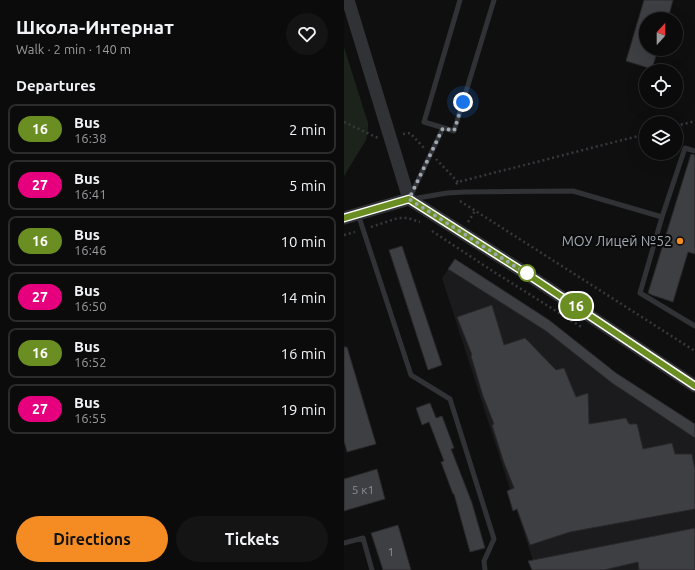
<!DOCTYPE html>
<html lang="en">
<head>
<meta charset="utf-8">
<style>
  body { margin:0; font-family:Ubuntu,sans-serif; background:#141415; color:#f1f3f6; height:100vh; display:flex; flex-direction:column; font-size:15px; white-space:nowrap }
  * { box-sizing:border-box; margin:0 }
  p { font-size:13px; color:#9a9b9d }
  .icon { flex:none; width:22px; height:22px; fill:none; stroke:currentColor; stroke-width:2; stroke-linecap:round; stroke-linejoin:round }
  .map { position:relative; flex:1; overflow:hidden }
  .panel { display:flex; flex-direction:column; background:#0b0b0c; width:344px }
  .panel>* { flex:none }
  .badge { padding:0 8px; border-radius:13px; font-size:14px; line-height:26px }
  .needle { width:26px; rotate:21deg }
  .fabs { position:absolute; left:295px; top:12px; display:grid; gap:8px }
  .fabs a { display:grid; place-items:center; width:44px; height:44px; border-radius:50%; background:#0b0b0c; box-shadow:0 4px 16px #0002,0 0 0 1px #2b2b2d; font-size:20px }
  .you { position:absolute; width:20px; height:20px; margin:-10px; border:3px solid #fff; border-radius:50%; background:#1a73e8; box-shadow:0 0 0 6px #1a73e833 }
  .map>.badge { position:absolute; translate:-50% -50%; box-shadow:0 0 0 2px #fff }
  h2 { padding:0 16px; font-size:15px; line-height:36px }
  .round { display:grid; place-items:center; flex:none; width:42px; height:42px; border-radius:21px; background:#141415 }
  .head { display:flex; align-items:center; justify-content:space-between; height:68px; padding:0 16px }
  h1 { font-size:19px; font-weight:600; line-height:30px }
  .primary-button { display:flex; gap:8px; margin-top:auto; padding:8px 16px }
  .primary-button a { flex:1; height:46px; border-radius:24px; background:#f48b23; color:#111; font-size:16px; font-weight:600; line-height:46px; text-align:center }
  .primary-button a+a { background:#141415; color:#f1f3f6 }
  ul { padding:0; list-style:none }
  li { display:flex; align-items:center; gap:12px; height:50px; margin:0 8px 6px; padding:0 8px; border:2px solid #2b2b2d; border-radius:8px }
  li div { flex:1 }
  li b { display:block; font-size:15px }
  li em { font-style:normal }
  li .badge { min-width:44px; font-weight:700; text-align:center }
  main { display:flex; flex:1; min-height:0 }
  .map>svg:first-child { display:block }
</style>
</head>
<body>
<main>
<section class="panel">
<div class="head"><div><h1>Школа-Интернат</h1><p>Walk · 2 min · 140 m</p></div><a class="round"><svg class="icon" aria-label="heart" viewBox="0 0 24 24"><path d="M12 20l-8-8c-3-5 5-10 8-4 3-6 11-1 8 4z"/></svg></a></div>
<h2>Departures</h2>
<ul>
<li><span class="badge" style="background:#6b8e23;color:#fff">16</span><div><b>Bus</b><p>16:38</p></div><em>2 min</em></li>
<li><span class="badge" style="background:#e6007e;color:#fff">27</span><div><b>Bus</b><p>16:41</p></div><em>5 min</em></li>
<li><span class="badge" style="background:#6b8e23;color:#fff">16</span><div><b>Bus</b><p>16:46</p></div><em>10 min</em></li>
<li><span class="badge" style="background:#e6007e;color:#fff">27</span><div><b>Bus</b><p>16:50</p></div><em>14 min</em></li>
<li><span class="badge" style="background:#6b8e23;color:#fff">16</span><div><b>Bus</b><p>16:52</p></div><em>16 min</em></li>
<li><span class="badge" style="background:#e6007e;color:#fff">27</span><div><b>Bus</b><p>16:55</p></div><em>19 min</em></li>
</ul>
<div class="primary-button"><a>Directions</a><a>Tickets</a></div>
</section>
<div class="map">
<svg width="351" height="570" viewBox="0 0 351 570">
  <rect width="100%" height="100%" fill="#0f0f10"/>
  <!-- built -->
  <path fill="#1b1b1d" d="M111,259L205,320L272,373L351,424V570H192L98,278Z"/>
  <!-- green -->
  <path fill="#1b231b" d="M0,47L24,123V129L22,140L0,176Z"/>
  <!-- building -->
  <path fill="#3e3f43" stroke="#29292c" d="M300,0H329L324,19H302V49H314L308,69L282,61Z
    M347,154L351,155V254L344,252L329,302L308,295L304,293Z
    M58,246L98,365L84,370L45,250Z
    M111,259L205,320L272,373L351,424V438L268,383L202,331L104,269Z
    M148,305L160,345L181,338L212,370L220,368L232,397L244,393L245,424L282,418L285,424H293L299,449L328,443L331,454H348L351,470V509L226,532L186,545L173,509L169,511L163,491L170,488L160,463L148,425L150,424L139,396L127,356L128,355L113,317Z
    M0,347H3L32,444L3,452L0,441Z
    M86,403L92,418L98,416L110,448L107,449L128,503L141,548L126,552L110,494H109L97,462L100,461L85,422L78,425L72,408Z
    M33,469L41,499L0,511V479Z
    M54,525L67,570H39L27,533Z
    M351,528V570H295L294,562L260,570H188L184,561Z"/>
  <g fill="none" stroke-linecap="round" stroke-linejoin="round">
    <!-- path -->
    <path stroke="#36393c" stroke-width="2.5" stroke-dasharray="2 3" stroke-linecap="butt" d="M0,122L34,138
      M332,126L351,121
      M59,134L66,133L81,149
      M92,159L114,182
      M112,184L114,182L302,134
      M116,201L351,351
      M124,222L131,211
      M27,227L54,218H64L76,222
      M88,231L150,272L239,328
      M0,235L11,232"/>
    <!-- service -->
    <path stroke="#303235" stroke-width="5" d="M116,0L80,122L110,131L150,0
      M351,151L341,148L318,217L296,293L351,326
      M67,195L99,128
      M68,199L103,193L121,192L229,191L318,217
      M14,214L67,375L106,399L150,539L140,561L141,570
      M0,543L19,538L28,570"/>
    <!-- tertiary -->
    <path stroke="#303235" stroke-width="13" d="M4,0L65,199
      M0,218L65,199L186,276L351,386"/>
  </g>
  <g fill="none" stroke-linecap="round" stroke-linejoin="round">
    <!-- line casing -->
    <g stroke="#fff" stroke-width="9">
      <path id="line" d="M0,218L65,199L186,276L351,386"/>
    </g>
    <!-- line -->
    <use href="#line" stroke="#6b8e23" stroke-width="6"/>
    <!-- walk -->
    <path stroke="#9fa8b1" stroke-width="4" stroke-dasharray="0 7.2" d="M119,102L110,131L99,128L65,199L186,276L183,273"/>
  </g>
  <!-- markers -->
  <circle fill="#f48b23" stroke="#0a0a0b" stroke-width="1.5" cx="336" cy="241" r="4"/>
  <circle fill="#fff" stroke="#6b8e23" stroke-width="2" cx="183" cy="273" r="8"/>
  <g text-anchor="middle" dominant-baseline="central" stroke-width="4" stroke-linejoin="round" paint-order="stroke">
    <!-- number labels -->
    <g font-size="12" fill="#878e96">
      <text x="19" y="489">5 к1</text>
      <text x="47" y="551">1</text>
    </g>
    <!-- poi labels -->
    <g font-size="14" fill="#9fa8b1" stroke="#0a0a0b" text-anchor="end">
      <text x="328" y="241">МОУ Лицей №52</text>
    </g>
  </g>
</svg>
<div class="fabs">
<a><svg class="needle" viewBox="-14 -14 28 28"><path d="M0-13l5 13h-10z" fill="#e53935"/><path d="M0 13l5-13h-10z" fill="#9a9b9d"/></svg></a>
<a><svg class="icon" aria-label="locate" viewBox="0 0 24 24"><circle cx="12" cy="12" r="6"/><path d="M12 2v4M12 18v4M2 12h4M18 12h4"/></svg></a>
<a><svg class="icon" aria-label="layers" viewBox="0 0 24 24"><path d="M12 4l9 5-9 5-9-5zM3 14l9 5 9-5"/></svg></a>
</div>
<div class="you" style="left:119px;top:102px"></div>
<b class="badge" style="left:232px;top:306px;background:#6b8e23;color:#fff">16</b>
</div>
</main>
</body>
</html>
